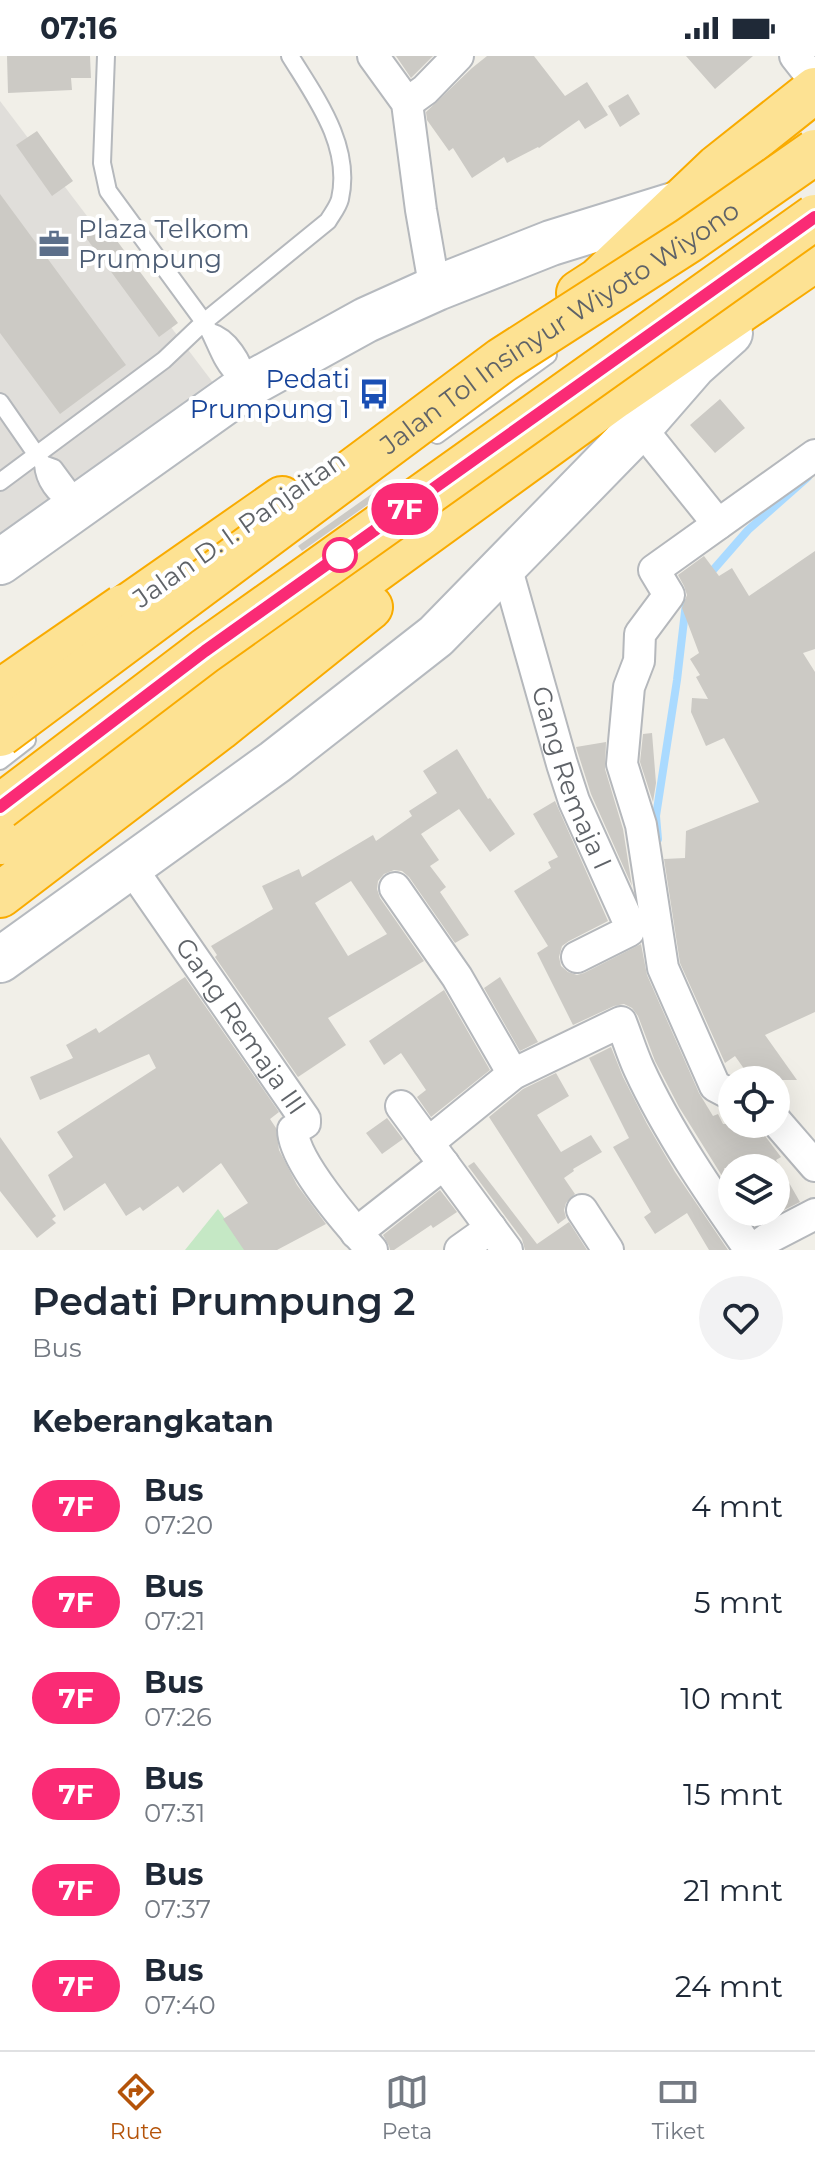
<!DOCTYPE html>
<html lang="id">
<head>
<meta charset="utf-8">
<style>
  body { margin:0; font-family:Montserrat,sans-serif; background:#f2f2f3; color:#1f2937; height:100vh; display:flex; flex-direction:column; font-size:30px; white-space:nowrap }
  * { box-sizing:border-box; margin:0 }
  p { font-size:26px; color:#747a83 }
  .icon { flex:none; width:44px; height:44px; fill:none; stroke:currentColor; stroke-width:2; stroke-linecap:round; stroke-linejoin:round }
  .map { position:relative; height:1194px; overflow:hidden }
  .details { display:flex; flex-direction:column; background:#fff; flex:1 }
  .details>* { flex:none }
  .badge { padding:0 16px; border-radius:26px; font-size:28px; line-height:52px }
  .tools { position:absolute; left:718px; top:1010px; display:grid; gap:16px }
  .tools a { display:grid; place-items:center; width:72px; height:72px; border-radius:50%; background:#fff; box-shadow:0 8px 32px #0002; font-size:40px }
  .map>.badge { position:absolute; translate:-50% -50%; box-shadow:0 0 0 4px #fff }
  h2 { padding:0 32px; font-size:30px; line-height:72px }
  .round { display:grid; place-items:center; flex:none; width:84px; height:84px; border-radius:42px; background:#f2f2f3 }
  .overview { display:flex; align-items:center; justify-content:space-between; height:136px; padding:0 32px }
  h1 { font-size:38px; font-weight:600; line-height:60px }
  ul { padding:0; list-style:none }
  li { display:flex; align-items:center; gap:24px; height:96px; padding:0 32px }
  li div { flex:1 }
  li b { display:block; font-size:30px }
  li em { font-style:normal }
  li .badge { min-width:88px; font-weight:700; text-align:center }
  .status { display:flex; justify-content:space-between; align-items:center; height:56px; padding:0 40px; background:#fff; direction:ltr }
  .status svg { height:22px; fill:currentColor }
  .tabs { display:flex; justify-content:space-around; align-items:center; height:112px; border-top:2px solid #e0e1e3; background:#fff; font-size:22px; color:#747a83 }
  .tabs a { display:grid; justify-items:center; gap:4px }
  .tabs .selected { color:#b45309 }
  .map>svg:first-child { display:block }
</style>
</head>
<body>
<div class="status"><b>07:16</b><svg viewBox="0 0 49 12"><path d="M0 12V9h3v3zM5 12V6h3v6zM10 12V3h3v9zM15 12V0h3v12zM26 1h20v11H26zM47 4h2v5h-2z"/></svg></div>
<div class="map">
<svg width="815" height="1194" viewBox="0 0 815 1194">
  <rect width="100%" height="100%" fill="#f1efe8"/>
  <!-- industrial -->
  <path fill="#e0deda" d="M0,45L217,332L0,492Z"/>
  <!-- green -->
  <path fill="#c5e8c5" d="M218,1153L247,1194H185Z"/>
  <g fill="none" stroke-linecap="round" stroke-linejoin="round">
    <!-- stream -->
    <path stroke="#aadaff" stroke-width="8" d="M707,521L748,474L808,421
      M658,783L656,760L677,624L686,547"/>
  </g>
  <!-- building -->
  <path fill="#cccac5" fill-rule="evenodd" d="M7,0H90L91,22H71L72,34L8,37Z
    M396,0H433L411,22Z
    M487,0H534L565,40L587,26L608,59L585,73L579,64L539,92L538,91L507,107L504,101L472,122L453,92L449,95L427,64L426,56L472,12Z
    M686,0H753L715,33Z
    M628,38L640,58L620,71L608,50Z
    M37,75L73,125L52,140L16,89Z
    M0,138L126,309L60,358L0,277Z
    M103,166L178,267L159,281L84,179Z
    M720,343L745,372L715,397L690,369Z
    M380,432L384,437L302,495L298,490Z
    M815,495V593L803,597L815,616V956L765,979L797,1024H752L735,1000L725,1007L680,907L664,803L685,802L686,775L759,746L724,682L706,690L691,656L692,642L708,643L696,621L700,619L690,603L699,597L682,552L687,539L684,530L678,519L704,500L719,520L732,512L749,540Z
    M652,677L656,727L653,746L640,706L643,678Z
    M606,686L605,713L623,773L632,830L591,738L576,691Z
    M457,693L488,743L490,742L515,778L490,796L459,753L421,778L439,804L430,810L446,831L440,836L469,879L455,887L409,821L402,815L394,814L384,818L378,825L377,833L380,842L424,905L328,962L346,989L298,1021L215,901L217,899L211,890L273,853L262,830L299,813L302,821L373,779L376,785L412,760L409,755L437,737L423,715ZM351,825L387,878L348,900L315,847Z
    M555,745L608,865L569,885L562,890L559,901L561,910L568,916L577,919L584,917L641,888L647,919L699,1037L713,1060L718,1058L723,1068H758L762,1076L781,1101L776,1104L800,1146L776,1158V1112H724L732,1130V1136L679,1051L655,1005L638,960L632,952L624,948L614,950L573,969L537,897L548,890L514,835L551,812L548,806L558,801L533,758Z
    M185,921L279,1056L270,1063L276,1072L279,1094L297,1129L326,1168L277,1194H244L223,1163L248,1147L221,1107L183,1137L178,1130L143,1155L140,1151L126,1160L105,1127L64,1155L48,1119L73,1101L57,1076L156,1012L149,998L40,1044L30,1021L73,1002L66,989L96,972L99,977Z
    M500,921L538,986L520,995L484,932Z
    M444,934L490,1014L431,1061L417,1041L426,1034L401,997L384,1009L369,985Z
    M611,991L623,1021L647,1068L675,1116L728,1194H709L687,1157L655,1178L644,1161L651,1156L613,1091L629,1082L589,1002Z
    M556,1017L569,1040L537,1059L561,1096L591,1079L602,1096L573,1113L574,1115L564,1122L575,1138L566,1147L564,1154L566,1162L558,1168L489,1061L523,1033Z
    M387,1062L403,1083L382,1098L366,1077Z
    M0,1081L56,1160L52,1163L56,1167L37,1182L0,1135Z
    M474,1106L537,1188L569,1166L587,1194H525L522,1183L468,1110Z
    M440,1134L457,1156L433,1172L431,1169L394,1194H390L389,1190L383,1179Z"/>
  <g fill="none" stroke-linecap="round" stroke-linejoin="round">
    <!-- lane casing -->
    <g stroke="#b5b8bc" stroke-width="20">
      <path id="lane" d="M106,0L102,107L108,135L204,266C214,280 221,309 235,319C239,321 243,322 247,324
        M211,276C229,281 244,305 247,323
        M0,346L43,408L54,412L71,435L72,449
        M437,379L548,299
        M43,408C44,425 55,440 70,447
        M0,426L164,304L204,266L328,165C332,158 338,151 340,143C352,90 316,42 290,0
        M0,705L27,684"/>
    </g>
    <!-- street casing -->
    <g stroke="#b5b8bc" stroke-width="34">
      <g id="street">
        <path d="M373,0L407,47L421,154L432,217L437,232"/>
        <path d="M795,0L806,14"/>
        <path d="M407,47L425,34L458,0"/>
        <path d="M640,371L718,468"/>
        <path id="s1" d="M503,511L510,524L562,708L574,745L629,867V875L577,901"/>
        <path id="s2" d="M140,804L139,823L305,1063V1067L293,1074C293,1105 351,1171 372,1194"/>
        <path d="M395,832L457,921L513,1018"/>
        <path d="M732,1039L715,1030L663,912L641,769L622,708L629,631L639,605L640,578L669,539L654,514L815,399"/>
        <path d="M401,1050L507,1194"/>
        <path d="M776,1065L815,1110"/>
        <path d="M428,1087L513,1018L621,966C627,981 632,998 639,1013C668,1076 710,1137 750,1194"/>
        <path d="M582,1154L608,1194"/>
        <path d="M356,1177L444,1108"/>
        <path d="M460,1194L491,1172"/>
        <path d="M752,1194L767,1183L815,1158"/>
      </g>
    </g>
    <!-- secondary casing -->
    <g stroke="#b6babf" stroke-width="48">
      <path id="secondary" d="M0,506L250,328L366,264L437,232L551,187L680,147
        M0,904L275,706L436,580L640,371L694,309L730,277"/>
    </g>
    <!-- highway casing -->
    <g stroke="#f9ab00" stroke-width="48">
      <path id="highway" d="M579,237L599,224L718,111L815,34
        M93,575L282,443
        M0,786L615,340L815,203
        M0,839L219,672L370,551"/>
    </g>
    <!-- lane -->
    <use href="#lane" stroke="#fff" stroke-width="16"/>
    <!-- street -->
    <use href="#street" stroke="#fff" stroke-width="30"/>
    <!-- secondary -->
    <use href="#secondary" stroke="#fff" stroke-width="44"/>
    <!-- highway -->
    <use href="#highway" stroke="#fde293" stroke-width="44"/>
    <!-- highway-bridge casing -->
    <g stroke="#f9ab00" stroke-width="48" stroke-linecap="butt">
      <g id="highway-bridge">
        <path d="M0,636L123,551"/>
        <path id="s3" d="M0,678L502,304L689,184L815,96"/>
        <path d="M0,751L205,595L815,161"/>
      </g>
    </g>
    <!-- highway-bridge -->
    <use href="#highway-bridge" stroke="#fde293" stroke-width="44"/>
  </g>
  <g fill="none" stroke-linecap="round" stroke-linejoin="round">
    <!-- line casing -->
    <g stroke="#fff" stroke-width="18">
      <path id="line" d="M0,751L205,595L815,161"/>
    </g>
    <!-- line -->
    <use href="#line" stroke="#fa2b75" stroke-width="12"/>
  </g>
  <!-- icons -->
  <defs>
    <g id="office-bare" transform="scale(2.4)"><path d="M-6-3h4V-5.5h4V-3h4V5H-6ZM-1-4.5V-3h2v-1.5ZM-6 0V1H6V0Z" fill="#5c6f8a" stroke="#fff" stroke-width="2.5" paint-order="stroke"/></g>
    <g id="bus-bare" transform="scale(2.4)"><path d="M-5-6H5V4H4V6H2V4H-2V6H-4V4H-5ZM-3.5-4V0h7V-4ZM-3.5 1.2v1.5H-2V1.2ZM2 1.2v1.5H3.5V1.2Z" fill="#1a4fb4" stroke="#fff" stroke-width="2.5" paint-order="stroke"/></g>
  </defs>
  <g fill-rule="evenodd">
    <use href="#office-bare" x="54" y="188"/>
    <use href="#bus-bare" x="374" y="338"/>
  </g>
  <!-- markers -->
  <circle fill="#fff" stroke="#fa2b75" stroke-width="4" cx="340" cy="499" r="16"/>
  <g text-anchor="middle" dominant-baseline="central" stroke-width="8" stroke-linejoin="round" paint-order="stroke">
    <!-- service labels -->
    <g font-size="26" fill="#4e5e75" stroke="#fff" text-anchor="start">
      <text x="78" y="173">Plaza Telkom<tspan x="78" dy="30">Prumpung</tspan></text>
    </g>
    <!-- street labels -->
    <g font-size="26" fill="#5f6368" stroke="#fff">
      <text stroke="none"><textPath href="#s3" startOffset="692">Jalan Tol Insinyur Wiyoto Wiyono</textPath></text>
      <text transform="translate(239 473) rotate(-35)">Jalan D. I. Panjaitan</text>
      <text stroke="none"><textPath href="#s1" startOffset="222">Gang Remaja I</textPath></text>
      <text stroke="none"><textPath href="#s2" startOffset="198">Gang Remaja III</textPath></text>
    </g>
    <!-- transit labels -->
    <g font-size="26" fill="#164399" stroke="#fff" text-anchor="end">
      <text x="350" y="323">Pedati<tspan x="350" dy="30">Prumpung 1</tspan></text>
    </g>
  </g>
</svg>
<div class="tools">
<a><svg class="icon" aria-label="locate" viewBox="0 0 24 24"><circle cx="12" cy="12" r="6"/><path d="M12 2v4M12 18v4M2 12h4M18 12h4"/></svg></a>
<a><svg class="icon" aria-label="layers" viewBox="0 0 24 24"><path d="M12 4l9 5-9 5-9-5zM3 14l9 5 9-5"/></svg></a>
</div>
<b class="badge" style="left:405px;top:453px;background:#fa2b75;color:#fff">7F</b>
</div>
<section class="details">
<div class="overview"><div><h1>Pedati Prumpung 2</h1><p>Bus</p></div><a class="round"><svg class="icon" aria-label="heart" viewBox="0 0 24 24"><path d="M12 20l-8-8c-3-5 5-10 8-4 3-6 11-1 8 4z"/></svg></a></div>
<h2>Keberangkatan</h2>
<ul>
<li><span class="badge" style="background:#fa2b75;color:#fff">7F</span><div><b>Bus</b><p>07:20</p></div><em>4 mnt</em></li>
<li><span class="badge" style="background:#fa2b75;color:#fff">7F</span><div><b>Bus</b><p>07:21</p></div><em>5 mnt</em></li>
<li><span class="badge" style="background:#fa2b75;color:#fff">7F</span><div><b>Bus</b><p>07:26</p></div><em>10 mnt</em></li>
<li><span class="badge" style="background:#fa2b75;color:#fff">7F</span><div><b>Bus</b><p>07:31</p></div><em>15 mnt</em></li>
<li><span class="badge" style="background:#fa2b75;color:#fff">7F</span><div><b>Bus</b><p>07:37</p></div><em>21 mnt</em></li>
<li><span class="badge" style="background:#fa2b75;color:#fff">7F</span><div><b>Bus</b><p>07:40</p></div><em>24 mnt</em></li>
</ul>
</section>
<nav class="tabs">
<a class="selected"><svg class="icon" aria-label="directions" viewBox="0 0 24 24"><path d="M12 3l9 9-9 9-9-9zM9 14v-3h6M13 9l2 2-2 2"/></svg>Rute</a>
<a><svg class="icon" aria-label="map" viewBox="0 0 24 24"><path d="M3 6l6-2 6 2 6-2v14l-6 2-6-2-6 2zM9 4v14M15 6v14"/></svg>Peta</a>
<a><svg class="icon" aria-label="tickets" viewBox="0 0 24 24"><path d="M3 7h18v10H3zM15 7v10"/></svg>Tiket</a>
</nav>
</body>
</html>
